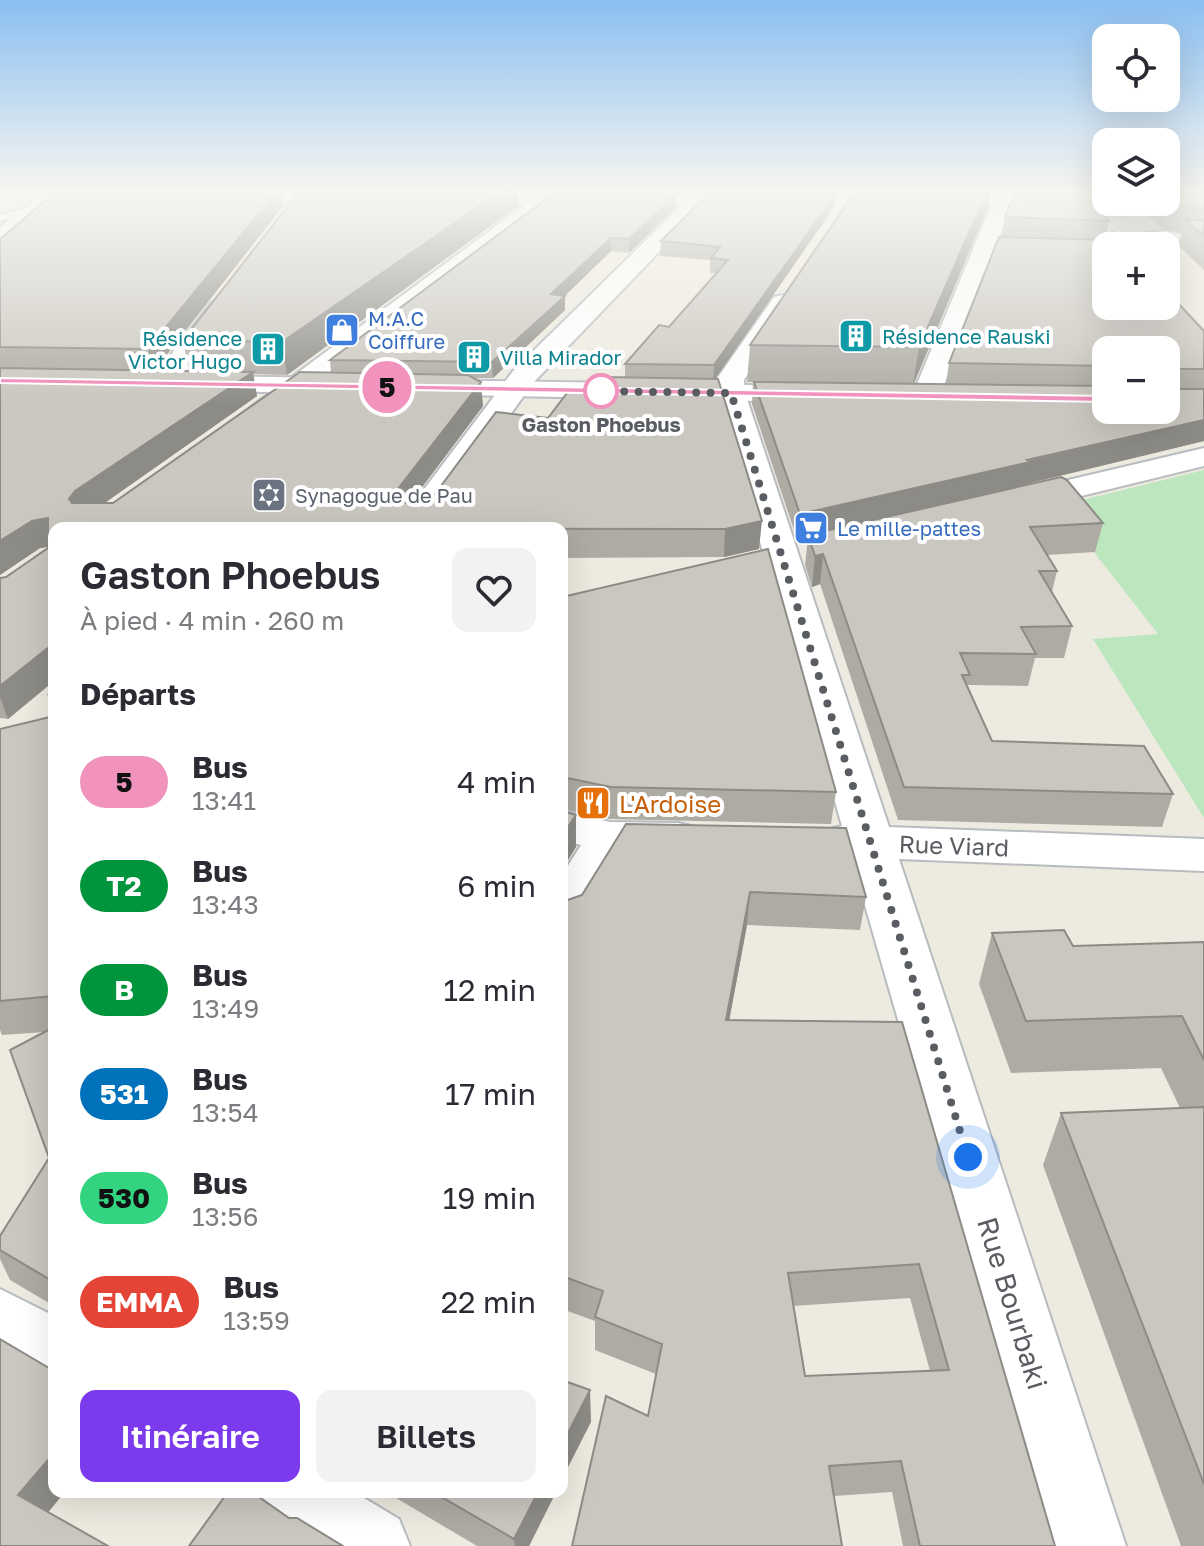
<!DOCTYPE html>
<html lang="fr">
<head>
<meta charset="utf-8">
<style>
  body { margin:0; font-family:"Golos Text",sans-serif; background:#f2f2f3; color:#2b2b33; height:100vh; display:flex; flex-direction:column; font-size:30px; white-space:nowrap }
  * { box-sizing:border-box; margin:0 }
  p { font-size:26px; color:#7c7c81 }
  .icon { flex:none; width:44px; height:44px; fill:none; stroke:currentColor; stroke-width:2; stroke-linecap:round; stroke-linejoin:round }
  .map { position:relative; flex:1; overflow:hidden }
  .sheet { position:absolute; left:48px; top:522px; width:520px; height:976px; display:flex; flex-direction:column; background:#fff; border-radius:16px; box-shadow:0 8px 32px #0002 }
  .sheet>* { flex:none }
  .badge { padding:0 16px; border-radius:26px; font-size:28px; line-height:52px }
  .buttons { position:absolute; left:1092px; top:24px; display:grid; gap:16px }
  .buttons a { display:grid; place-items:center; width:88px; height:88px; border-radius:16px; background:#fff; box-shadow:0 8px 32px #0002; font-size:40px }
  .you { position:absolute; width:40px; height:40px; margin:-20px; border:6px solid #fff; border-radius:50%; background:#1a73e8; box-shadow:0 0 0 12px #1a73e833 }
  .map>.badge { position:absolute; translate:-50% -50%; box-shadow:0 0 0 4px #fff }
  h2 { padding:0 32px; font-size:30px; line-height:72px }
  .round { display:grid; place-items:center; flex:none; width:84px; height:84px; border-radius:16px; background:#f2f2f3 }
  .head { display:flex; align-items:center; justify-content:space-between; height:136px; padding:0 32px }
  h1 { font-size:38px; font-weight:600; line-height:60px }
  .button { display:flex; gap:16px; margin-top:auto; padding:16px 32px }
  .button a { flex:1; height:92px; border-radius:16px; background:#7c3aed; color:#fff; font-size:32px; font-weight:600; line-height:92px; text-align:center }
  .button a+a { background:#f2f2f3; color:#2b2b33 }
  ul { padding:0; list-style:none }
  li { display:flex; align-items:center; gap:24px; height:104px; padding:0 32px }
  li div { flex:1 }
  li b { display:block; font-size:30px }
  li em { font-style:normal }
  li .badge { min-width:88px; font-weight:700; text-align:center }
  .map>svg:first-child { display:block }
</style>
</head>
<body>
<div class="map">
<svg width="1204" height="1546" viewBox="0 0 1204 1546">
  <rect width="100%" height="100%" fill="#edebe0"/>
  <!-- green -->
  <path fill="#bce6be" d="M1204,470V818L1093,639L1158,634L1058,506Z"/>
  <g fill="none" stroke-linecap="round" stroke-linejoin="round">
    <!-- lane casing -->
    <g stroke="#b8bbc0" stroke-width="4">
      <path id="lane" d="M33,206L37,207V211L0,221V215Z
        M1166,231L1204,238V246L1157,238L1140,246H1127L1144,233Z"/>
    </g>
    <!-- street casing -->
    <g stroke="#b8bbc0" stroke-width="4">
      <path id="street" d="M550,189L560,192H695L698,189H718L717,192H997L999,189H1017V191L1106,189V198L1012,203L940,396L936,402L926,404L916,402L912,396L992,204H705L533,383L429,528H395L513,371L683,204H551L274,414L264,417L254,414L250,408L526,204H457L450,202L447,198L450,194L542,192Z
        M221,192H353L363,198L353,204L214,202L211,198L214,194Z
        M783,295L792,297L795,302L744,380L745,393L889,827L1204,839V871L899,859L1126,1546H1050L851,857L826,852L820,841L826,830L842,826L717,393L716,380L774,297Z
        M220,301L229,303L232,308L173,390L163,392L153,390L149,384L153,378L211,303Z
        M1204,448V466L1016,512L1004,509L1000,502L1004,495Z
        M562,811L610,822L678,823L695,827L701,838L695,849L678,853L624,852L580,927L562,932V875L581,845L562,841Z
        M0,1289L54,1316V1387L30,1377L0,1358Z
        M246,1492H354L399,1519L410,1546H301L257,1518Z"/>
    </g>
    <!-- secondary casing -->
    <g stroke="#b9bcc3" stroke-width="4">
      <path id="secondary" d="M48,193L58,199L55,203L8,242L0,243V227L41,195Z
        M197,376L340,378L350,380L354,386L350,392L340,394L187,390L183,384L187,378Z
        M421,380L812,386L822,388L826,394L822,400L812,402L411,394L407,388L411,382Z"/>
    </g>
    <!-- lane -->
    <use href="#lane" fill="#fff" fill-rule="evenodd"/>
    <!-- street -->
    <use href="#street" fill="#fff" fill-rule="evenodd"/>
    <!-- secondary -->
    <use href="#secondary" fill="#fff" fill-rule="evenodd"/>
  </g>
  <!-- wall -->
  <path fill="#aeaba5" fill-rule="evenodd" d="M301,189H544H517L518,206L287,375L253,374L257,396L104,503H113L331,373L330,360L676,207L629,253L611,251L565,296V310L493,378H474L483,406L410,503L429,502L548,418L594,391L625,378V364L669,327L716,273H710V260L660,256L661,241L836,194L834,207L715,379L759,549L724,557L562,558V528H54V681L8,719L0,718V578L6,577L48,547L40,548L0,575V239L283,206L155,370L189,371L183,340Z
    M857,189H996H991L988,207L914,384H946L949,363L1001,237L1005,217L1109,221L1105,240L1204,331V441L1026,484L1025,485L1103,523L1095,552L1047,555L1057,571L1052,592L1072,626L1064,658H1035L1028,686L968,685L967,686L992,741L1173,794L1162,827L898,820L820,584L812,587L805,565L808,537L797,539L752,404L753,382H747L750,345ZM1106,350L1166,410H1106Z
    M1204,189V270L1178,245L1182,232L1162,229L1134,202H1166Z
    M562,597L836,792L831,824L610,819L562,809Z
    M54,690V715L47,694Z
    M54,716V1306L10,1280L0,1259V1236L49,1158L44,1032L2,1035L0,1030V729Z
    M626,824L866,897L860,930L747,925L729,1020L902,1022L1055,1546H903L892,1492L834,1496L648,1416L656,1374L595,1350V1321L562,1309V902L582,895ZM910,1298L930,1371L805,1376L793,1306Z
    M992,933L1073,946L1204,942V1546H1181L1043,1165L1061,1113L1180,1108L1161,1068L1011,1073L979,984Z
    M386,1492H556L529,1546H477Z"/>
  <!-- shaded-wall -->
  <path fill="#8d8b86" d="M279,189H280L283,206L153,372L148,349Z
    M504,189H517L518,206L287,375L282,342Z
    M988,189H991L988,207L913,385L919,347Z
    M836,194L834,207L713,382L714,365Z
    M676,195V207L629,253V239Z
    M611,238V251L559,301L565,296V310L493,378L492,362L551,294Z
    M253,372L257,396L82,519L69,499L75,491Z
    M481,382L483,406L393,526L390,499Z
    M1204,420V441L1026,484L1025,486L797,539L800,514Z
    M48,518L54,546L40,548L0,575V541L32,521Z
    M762,521L759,549L724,557L725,529Z
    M823,554L820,584L812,587L815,556Z
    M54,643V681L8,719L0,697V686Z
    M576,815V847L562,870V836Z
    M750,892L747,925L723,1054L726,1020Z
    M590,1390L591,1422L562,1479V1445Z
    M54,1453V1492H65L36,1527L18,1495Z
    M538,1492H556L529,1546H515L514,1539Z"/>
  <!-- building -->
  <path fill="#cac7c0" stroke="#8d8b86" stroke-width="2" fill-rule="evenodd" d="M59,189H279L148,349L0,347V239Z
    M301,189H504L282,342L183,340Z
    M857,189H988L919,347L750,345Z
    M1016,189H1079L1109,221L1005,217Z
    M1166,189H1204V209L1168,203L1166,202Z
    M553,194L676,195L629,239L611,238L551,294L565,296L492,362L330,360Z
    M708,194H836L714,365L625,364L659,325L669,327L728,260L711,258L720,247L661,241Z
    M1185,219L1204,221V236Z
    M1113,232L1126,246H1106V306H1166V290L1204,331V369H1170V389H1204V420L1027,460L1030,462L800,514L754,382L1106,386V410H1166V350H1106V366L949,363L999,237L1110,240Z
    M0,368L253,372L75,491L69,499L72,503H113L300,372L468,375L481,382L390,499L392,503L429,502L496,412L548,418L570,389L594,391L607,377L718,379L762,521L725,529L54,528V643L0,686V578L6,577L48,548V518L32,521L0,541Z
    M1061,477L1067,480L1103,523L1030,527L1057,571H1039L1072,626L1021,627L1036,654L960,653L970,675H962L992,741L1144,746L1173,794L904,787L823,554L815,556L808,535Z
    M768,549L836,792L611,787L562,777V597Z
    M54,716V996L0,1001V729Z
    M562,811L576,815L562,836Z
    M626,824L846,828L866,897L750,892L726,1020L902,1022L1055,1546H920L901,1461L829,1466L842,1546H572L606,1396L648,1416L662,1344L595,1317L603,1291L562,1276V902L582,895ZM919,1264L949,1370L805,1376L788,1273Z
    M1064,930L1073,946L1204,942V1060L1182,1016L1026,1021L992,933Z
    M54,1027V1282L0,1250V1236L49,1158L10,1050Z
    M1204,1107V1484L1061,1113Z
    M0,1339L54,1371V1453L18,1495L108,1546H0Z
    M562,1380L590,1390L562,1445Z
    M228,1492H252L289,1518H297L343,1546H189Z
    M433,1492H538L514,1539Z"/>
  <!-- sky -->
  <linearGradient id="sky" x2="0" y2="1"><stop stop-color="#8abff1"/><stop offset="0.47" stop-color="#f7f6f1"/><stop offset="1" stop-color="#f7f6f1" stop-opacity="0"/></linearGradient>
  <rect width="1204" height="405" fill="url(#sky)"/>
  <!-- line -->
  <path fill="#f193bd" stroke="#fff" stroke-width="2" d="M0,378L1106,396L1111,399L1106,402L0,383Z"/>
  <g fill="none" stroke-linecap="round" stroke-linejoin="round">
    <!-- walk -->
    <path stroke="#595d62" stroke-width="8" stroke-dasharray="0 14.4" d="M601,391H591L731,393L968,1157"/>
  </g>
  <!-- icons -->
  <defs>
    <g id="shop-square" transform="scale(1.8)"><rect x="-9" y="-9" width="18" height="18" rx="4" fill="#3f7fe0" stroke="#fff"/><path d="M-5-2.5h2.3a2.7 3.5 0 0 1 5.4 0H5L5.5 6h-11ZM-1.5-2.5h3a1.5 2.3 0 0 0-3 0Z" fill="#fff"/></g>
    <g id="building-square" transform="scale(1.8)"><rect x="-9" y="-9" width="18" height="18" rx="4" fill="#0f9aa8" stroke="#fff"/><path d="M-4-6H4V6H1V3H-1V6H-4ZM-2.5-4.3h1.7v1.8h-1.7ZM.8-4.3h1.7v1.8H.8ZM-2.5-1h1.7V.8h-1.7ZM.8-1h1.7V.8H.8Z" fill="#fff"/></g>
    <g id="synagogue-square" transform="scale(1.8)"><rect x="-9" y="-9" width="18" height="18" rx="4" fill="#6b7280" stroke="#fff"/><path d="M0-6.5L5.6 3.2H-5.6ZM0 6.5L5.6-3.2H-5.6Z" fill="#fff"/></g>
    <g id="supermarket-square" transform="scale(1.8)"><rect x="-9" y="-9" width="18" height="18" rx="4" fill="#3f7fe0" stroke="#fff"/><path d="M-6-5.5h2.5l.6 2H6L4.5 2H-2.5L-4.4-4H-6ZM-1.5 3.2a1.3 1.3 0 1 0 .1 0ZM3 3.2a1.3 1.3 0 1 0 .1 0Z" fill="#fff"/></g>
    <g id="restaurant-square" transform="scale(1.8)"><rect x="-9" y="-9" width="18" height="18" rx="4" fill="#e8710a" stroke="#fff"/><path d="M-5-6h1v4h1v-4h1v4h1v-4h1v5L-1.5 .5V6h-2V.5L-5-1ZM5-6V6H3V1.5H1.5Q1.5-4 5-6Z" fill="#fff"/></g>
  </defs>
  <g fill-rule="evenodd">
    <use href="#shop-square" x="342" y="330"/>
    <use href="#building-square" x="856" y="336"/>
    <use href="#building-square" x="268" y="349"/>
    <use href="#building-square" x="474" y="357"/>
    <use href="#synagogue-square" x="269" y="495"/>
    <use href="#supermarket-square" x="811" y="528"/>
    <use href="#restaurant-square" x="593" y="803"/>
  </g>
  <!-- markers -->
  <circle fill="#fff" stroke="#f193bd" stroke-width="4" cx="601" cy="391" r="16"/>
  <g text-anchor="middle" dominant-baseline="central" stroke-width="8" stroke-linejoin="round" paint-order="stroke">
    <!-- far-shop labels -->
    <g font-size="20" fill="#366cbe" stroke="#fff" text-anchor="start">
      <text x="368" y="318">M.A.C<tspan x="368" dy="23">Coiffure</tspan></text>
      <text x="837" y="528">Le mille-pattes</text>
    </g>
    <!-- far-culture labels -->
    <g font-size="20" fill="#0d838f" stroke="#fff" text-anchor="start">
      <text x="882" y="336">Résidence Rauski</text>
      <text x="242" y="338" text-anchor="end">Résidence<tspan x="242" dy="23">Victor Hugo</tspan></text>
      <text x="500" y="357">Villa Mirador</text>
    </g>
    <!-- far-stop labels -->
    <g font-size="20" font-weight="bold" fill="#595d62" stroke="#fff">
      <text x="601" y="424">Gaston Phoebus</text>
    </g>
    <!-- far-worship labels -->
    <g font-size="20" fill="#5b616d" stroke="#fff" text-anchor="start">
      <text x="295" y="495">Synagogue de Pau</text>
    </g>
    <!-- food labels -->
    <g font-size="24" fill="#c56008" stroke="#fff" text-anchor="start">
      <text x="619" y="803">L'Ardoise</text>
    </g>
    <!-- street labels -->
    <g font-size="24" fill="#595d62" stroke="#fff">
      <text transform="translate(954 845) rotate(2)">Rue Viard</text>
    </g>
    <!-- near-street labels -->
    <g font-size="28" fill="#595d62" stroke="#fff">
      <text transform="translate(1013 1303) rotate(73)">Rue Bourbaki</text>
    </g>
  </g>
</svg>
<div class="buttons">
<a><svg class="icon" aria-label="locate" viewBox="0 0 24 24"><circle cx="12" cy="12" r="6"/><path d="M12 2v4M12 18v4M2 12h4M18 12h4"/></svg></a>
<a><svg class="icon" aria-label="layers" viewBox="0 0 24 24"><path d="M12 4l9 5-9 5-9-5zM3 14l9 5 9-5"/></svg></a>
<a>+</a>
<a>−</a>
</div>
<div class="you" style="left:968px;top:1157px"></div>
<b class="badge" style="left:387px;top:387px;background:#f193bd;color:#111">5</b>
<section class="sheet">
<div class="head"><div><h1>Gaston Phoebus</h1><p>À pied · 4 min · 260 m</p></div><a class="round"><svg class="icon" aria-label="heart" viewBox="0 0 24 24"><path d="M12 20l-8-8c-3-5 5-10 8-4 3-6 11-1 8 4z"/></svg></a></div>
<h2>Départs</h2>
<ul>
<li><span class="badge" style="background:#f193bd;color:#111">5</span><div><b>Bus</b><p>13:41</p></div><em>4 min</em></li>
<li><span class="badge" style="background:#00943c;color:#fff">T2</span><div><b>Bus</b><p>13:43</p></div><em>6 min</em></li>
<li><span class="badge" style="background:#00943c;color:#fff">B</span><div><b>Bus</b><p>13:49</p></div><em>12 min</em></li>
<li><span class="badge" style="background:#0072bc;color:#fff">531</span><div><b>Bus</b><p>13:54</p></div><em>17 min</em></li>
<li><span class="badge" style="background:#33d47f;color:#111">530</span><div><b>Bus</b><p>13:56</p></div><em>19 min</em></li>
<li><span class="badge" style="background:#e44436;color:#fff">EMMA</span><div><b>Bus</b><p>13:59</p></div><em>22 min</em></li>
</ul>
<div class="button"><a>Itinéraire</a><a>Billets</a></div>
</section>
</div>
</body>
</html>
